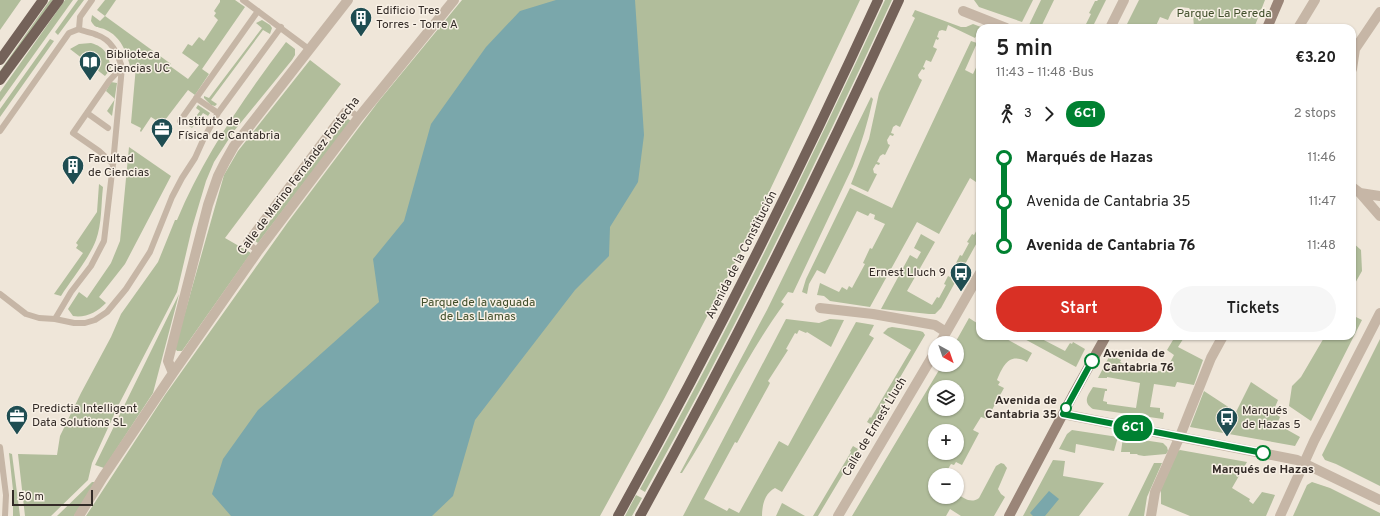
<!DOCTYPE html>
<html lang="en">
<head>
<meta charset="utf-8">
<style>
  body { margin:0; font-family:Overpass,sans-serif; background:#f6f6f6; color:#222; height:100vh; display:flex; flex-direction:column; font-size:15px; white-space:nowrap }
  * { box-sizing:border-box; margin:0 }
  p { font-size:13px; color:#767676 }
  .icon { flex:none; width:22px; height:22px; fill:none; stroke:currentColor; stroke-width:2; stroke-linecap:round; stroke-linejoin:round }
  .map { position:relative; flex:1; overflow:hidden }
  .sheet { position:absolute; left:976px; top:24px; width:380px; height:316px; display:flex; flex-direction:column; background:#fff; border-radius:12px; box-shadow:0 1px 3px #0004 }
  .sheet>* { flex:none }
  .badge { padding:0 8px; border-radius:13px; font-size:14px; line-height:26px }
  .needle { width:26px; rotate:140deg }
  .tools { position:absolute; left:928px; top:336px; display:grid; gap:8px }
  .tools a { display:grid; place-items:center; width:36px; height:36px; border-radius:50%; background:#fff; box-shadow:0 1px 3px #0004; font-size:20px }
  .scale { position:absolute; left:12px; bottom:10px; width:81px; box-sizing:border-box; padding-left:4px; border:2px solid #332b27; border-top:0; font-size:11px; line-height:14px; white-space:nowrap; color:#332b27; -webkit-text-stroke:3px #f8f0e5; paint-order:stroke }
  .map>.badge { position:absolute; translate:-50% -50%; box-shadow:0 0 0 2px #fff }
  .legs { display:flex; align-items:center; gap:6px; height:44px; padding:0 20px; font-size:13px }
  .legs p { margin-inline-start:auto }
  .overview { display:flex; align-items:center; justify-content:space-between; height:68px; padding:0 20px }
  h1 { font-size:22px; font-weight:600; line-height:30px }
  .action { display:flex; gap:8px; margin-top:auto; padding:8px 20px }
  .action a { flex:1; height:46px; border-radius:24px; background:#d93025; color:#fff; font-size:16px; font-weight:600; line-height:46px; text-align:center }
  .action a+a { background:#f6f6f6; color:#222 }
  ul { padding:0 20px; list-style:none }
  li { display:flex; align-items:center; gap:14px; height:44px; font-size:15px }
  li i { display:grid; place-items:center; width:6px; height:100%; margin:0 5px; background:currentColor }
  li i::after { content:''; width:10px; height:10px; margin:-5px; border:3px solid; border-radius:50%; background:#fff }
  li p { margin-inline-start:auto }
  li:first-child i { background:linear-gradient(#0000 50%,currentColor 0) }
  li:last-child i { background:linear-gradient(currentColor 50%,#0000 0) }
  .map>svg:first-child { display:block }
</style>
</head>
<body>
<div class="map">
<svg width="1380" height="516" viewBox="0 0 1380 516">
  <rect width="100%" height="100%" fill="#efe6d9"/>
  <!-- green -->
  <path fill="#b1bd9b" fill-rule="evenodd" d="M0,0H21L0,30Z
    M50,0H53L0,74V71Z
    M65,0H73L0,102V92Z
    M78,0H84L58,35L55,32Z
    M105,0H116L105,16L171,64L170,66L188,79L199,65L182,53L188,44L192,46L199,37L204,41L218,20L214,16L216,13L214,11L220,2V0H235L245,7L202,69L209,74L195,95L188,90L162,124L151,117L141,132L140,131L141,128L131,123L136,66H130C127,52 120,36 106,30C99,26 96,30 91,21L92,15L100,21L105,16L97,10Z
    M462,0H860L742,249L664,399L600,516H86L165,395L288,222L378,102Z
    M885,0H892C815,167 734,331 645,492L640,489C729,330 808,166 885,0Z
    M974,0H1033L1022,22L979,7Z
    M1041,0H1054L1042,25L1048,28H1038L1029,25Z
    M1098,0H1106L1092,28H1084L1091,14L1089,13L1095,1H1097Z
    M1139,0H1265L1254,28H1194L1193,14L1189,8C1175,6 1173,7 1168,20L1160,17L1155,28H1125Z
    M915,10L961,27H966L973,24L981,27L975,38L948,25L946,31L942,30L939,31L937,37L939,38L938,40L936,39L933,47L937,49L931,62L926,60L923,67L925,68L924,70L922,69L918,75L919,78L922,80L900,127L896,125L893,127L891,133L894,134L893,136L890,135L887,140L888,144L890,145L885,155L883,154L880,156L877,162L880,163L879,165L876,164L873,169L874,173L877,174L868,192L851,184L869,139L879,93L915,18L912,16Z
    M262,20L270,25L272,28L270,34L263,30L211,100L217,104L215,106L211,105L204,98V96L209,98L262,28L256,23Z
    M50,39L54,41L0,117V109Z
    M971,41L977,43L965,70L973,74L980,59L979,184L970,178L939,234L917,222L870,307L830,301L824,296L817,295L820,283L839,292L842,287L847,290L849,286L852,288L865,264L863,263L870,248L872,249L885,224L874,219L875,215L870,213L868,216L857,211L825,274L817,270L809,284L807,294L802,292L806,279L850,188L892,208Z
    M286,42L295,49V55L292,60L234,131L214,162L206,181L192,228L177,292L118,406L92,463L88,480L51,516H25L18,454L57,455L60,436L81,393L111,337L121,314L158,262L175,220H177C204,155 244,98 286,42Z
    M91,43C105,47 108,54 111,68L105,76L70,49L79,44Z
    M310,60L341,84L225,238L251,253L182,351H177L175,348L224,175L238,151Z
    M111,82L117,83L112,116L107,111L115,99L106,91Z
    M871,97L873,99C868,122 861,144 853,166L793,293L788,292L781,302L784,304C745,357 718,418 682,473H680L767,310Z
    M198,105L210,113L208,116L203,113L192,128L189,126L200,111L196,108Z
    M347,118L351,121L258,243L255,241Z
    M129,147L171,176L125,264L99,297L106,303C97,312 86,318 73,316L68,309L79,292L87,298L111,263L120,241Z
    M99,184L103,187C101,204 102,224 96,240C90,257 71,280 61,296L54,294L83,253L76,248L78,245L76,243L97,212Z
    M980,224V237L941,308L935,314H929L881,309L910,255L917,259L921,252L914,248L921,234L935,242L907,291L932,305L937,297L939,298L946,285L944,284L948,276L950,277L957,264L956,263L960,255L962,256L969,243L967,242L972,234L974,235Z
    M1352,242L1361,250L1362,271L1354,285L1352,284Z
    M179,294L153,393L104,468L95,465Z
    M1352,315L1362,320L1311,421L1289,406L1292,386L1301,377L1325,336H1352Z
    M969,318L980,325V336H1001L1032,353L1027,362C1009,352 1003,366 997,380L1000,382L998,385L1004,388L987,419L981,417L973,430L979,433L962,465L956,462L954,465L951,464L945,474L947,475H935V497H957V494C964,498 971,504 979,498L996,466L1001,463L1004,464L1007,468L998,489L1001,494L1005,497L994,516H961L950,509L946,516H852L942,365H957V343H955ZM935,387H957V409H935ZM935,431H957V453H935Z
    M786,319L819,323L830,319L844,320L831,347L807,332L806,333L799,330L797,334L795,333L786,349L788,350L768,381L770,383L768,387L737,443L735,442L704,499L727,511L729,508L739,513L779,441L788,446L856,322L874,325L869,335L874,338L782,492L775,488C765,493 762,505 762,516H683Z
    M892,327L920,331L923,332L925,335L872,425L867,422L870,417L871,418L872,416L911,350L883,333L888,328Z
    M1019,336H1041L1040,338L1065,351L1070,343L1072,344L1073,342L1085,349L1076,367Z
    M1167,336H1185L1178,347L1203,360L1194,385L1177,382L1175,387L1154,384L1150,407L1160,408V412L1164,413L1163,419L1093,409C1082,402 1088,395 1093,387L1107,389V391H1105L1103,401L1107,402V404L1136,408L1140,383L1107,377V378H1098L1110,355L1121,360L1120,362L1134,369L1137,368L1165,372L1174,355L1167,350L1173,340Z
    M1380,339V486L1336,464L1325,460L1322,455Z
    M1251,382L1278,400L1273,412L1280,417L1277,424L1300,437L1295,446L1190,427L1204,391L1236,412Z
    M1072,430L1118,437L1114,451L1076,444L1075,453L1059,449L1067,434Z
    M1123,437L1163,443L1167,447L1168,451L1166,454L1144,456L1138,455L1137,454H1130V452H1121Z
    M853,446L858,449L818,516H813L851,452L850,451Z
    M1180,450L1247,462L1232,488L1250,499L1249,501L1253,504L1262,492L1275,495L1266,516H1190L1161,504V489L1178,451Z
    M9,453L12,454L20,516H13V490Z
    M1053,460L1065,461L1063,476L1104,483L1079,516H1023Z
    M1154,463H1162L1147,497L1144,516H1128Z
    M92,482H95L74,516H57Z
    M1312,482L1330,488L1380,513V516H1293L1307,485Z
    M636,495L642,498L632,516H625Z
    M782,503L784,504L805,516H776Z"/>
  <!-- water -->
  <path fill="#7aa7ab" d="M556,0H635L644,135L638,182L610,227L609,256L575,290L475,420L453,496L432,516H231L212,494L223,459L258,410L379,302L373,259L404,221L431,124L486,47L520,11Z
    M1049,491L1059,499L1045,516H1033L1030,513Z"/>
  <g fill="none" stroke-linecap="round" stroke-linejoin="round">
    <!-- lane -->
    <path stroke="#c6b6a6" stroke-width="6" d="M243,0L310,50
      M79,29L80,17L92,0
      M196,98L218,113
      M87,113L108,128
      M180,121L258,11
      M0,131L69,33L79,29
      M113,164L99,151L73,133L109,81L122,67
      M258,251L246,242L344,111H350L359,117
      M0,294L26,314L39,318L55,319L74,323H85L95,320L107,312L126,289L150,252L172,197L182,178L195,158L204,138L218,113L281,27
      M55,319L71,292L91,266L104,241L113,164L122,67C117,53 112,40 97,35C91,32 84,32 79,29
      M0,447L6,495L5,516"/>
    <!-- street -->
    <path stroke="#c6b6a6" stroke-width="10" d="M963,11L1006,28
      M1110,28L1124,0
      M1298,28L1315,0
      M1352,69L1355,49L1380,12
      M1352,187L1360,193L1380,216
      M1360,193L1380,196
      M820,308L873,314L935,325L946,332
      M940,343L980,273
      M173,373L168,361L208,205L218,176L225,162L234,146L348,0
      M1063,414L1297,460L1380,500
      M79,516L103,477L173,373L258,251L359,117L454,0
      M838,516L935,352
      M1151,516L1155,492L1180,436L1211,358L1223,336
      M1280,516L1314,441L1380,313"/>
    <!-- secondary -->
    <path stroke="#9a8578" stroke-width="10" d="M1267,28L1279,0
      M1009,516L1073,395L1106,336"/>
    <!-- primary -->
    <path stroke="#746259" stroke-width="10" d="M0,60L43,0
      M0,80L59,0
      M618,516C712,347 798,175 878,0
      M640,516C733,347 819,175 899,0"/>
  </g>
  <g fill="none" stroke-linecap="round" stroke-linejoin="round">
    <!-- line-1 casing -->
    <g stroke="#fff" stroke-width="9">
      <path id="line-1" d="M1092,361L1063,414L1263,453"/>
    </g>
    <!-- line-1 -->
    <use href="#line-1" stroke="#008131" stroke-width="6"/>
  </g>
  <!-- icons -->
  <defs>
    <g id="building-pin" transform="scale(1.15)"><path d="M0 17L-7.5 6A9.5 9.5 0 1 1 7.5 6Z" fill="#1f4d52" stroke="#f8f0e5"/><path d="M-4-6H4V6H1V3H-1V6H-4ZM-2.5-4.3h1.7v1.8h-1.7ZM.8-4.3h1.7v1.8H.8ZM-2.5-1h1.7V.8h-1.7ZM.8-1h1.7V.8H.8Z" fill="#fff"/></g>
    <g id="library-pin" transform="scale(1.15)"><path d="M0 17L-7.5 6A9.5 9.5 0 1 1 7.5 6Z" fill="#1f4d52" stroke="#f8f0e5"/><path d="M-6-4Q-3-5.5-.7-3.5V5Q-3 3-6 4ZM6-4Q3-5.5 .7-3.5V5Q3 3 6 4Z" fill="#fff"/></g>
    <g id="office-pin" transform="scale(1.15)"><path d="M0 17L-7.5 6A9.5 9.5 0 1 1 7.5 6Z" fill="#1f4d52" stroke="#f8f0e5"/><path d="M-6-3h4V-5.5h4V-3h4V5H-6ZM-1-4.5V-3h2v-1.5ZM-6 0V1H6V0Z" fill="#fff"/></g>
    <g id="bus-pin" transform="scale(1.15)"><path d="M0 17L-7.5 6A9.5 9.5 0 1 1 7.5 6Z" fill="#1f4d52" stroke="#f8f0e5"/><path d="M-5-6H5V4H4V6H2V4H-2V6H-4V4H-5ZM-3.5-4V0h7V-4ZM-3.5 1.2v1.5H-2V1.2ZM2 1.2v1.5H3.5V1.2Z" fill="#fff"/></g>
  </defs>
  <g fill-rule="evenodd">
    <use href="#building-pin" x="361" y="18"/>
    <use href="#library-pin" x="90" y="62"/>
    <use href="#office-pin" x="162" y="129"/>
    <use href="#building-pin" x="73" y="166"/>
    <use href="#bus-pin" x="961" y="273"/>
    <use href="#office-pin" x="17" y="416"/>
    <use href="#bus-pin" x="1227" y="418"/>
  </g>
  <!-- markers -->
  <g fill="#fff" stroke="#008131" stroke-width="2">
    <circle cx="1092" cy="361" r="7"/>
    <circle cx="1066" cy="408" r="5"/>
    <circle cx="1263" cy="453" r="7"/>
  </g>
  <g text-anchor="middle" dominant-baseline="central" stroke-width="3" stroke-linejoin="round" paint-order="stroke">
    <!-- poi labels -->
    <g font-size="12" fill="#332b27" stroke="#f8f0e5" text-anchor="start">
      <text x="376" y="11">Edificio Tres<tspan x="376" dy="14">Torres - Torre A</tspan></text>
      <text x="106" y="55">Biblioteca<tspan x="106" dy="14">Ciencias UC</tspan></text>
      <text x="178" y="122">Instituto de<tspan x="178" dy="14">Física de Cantabria</tspan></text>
      <text x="88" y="159">Facultad<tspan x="88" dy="14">de Ciencias</tspan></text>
      <text x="946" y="273" text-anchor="end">Ernest Lluch 9</text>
      <text x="32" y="409">Predictia Intelligent<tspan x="32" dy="14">Data Solutions SL</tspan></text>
      <text x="1242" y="411">Marqués<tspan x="1242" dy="14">de Hazas 5</tspan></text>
    </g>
    <!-- park labels -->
    <g font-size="12" fill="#42502c" stroke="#f8f0e5">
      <text x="1224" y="14">Parque La Pereda</text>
      <text x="478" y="303">Parque de la vaguada<tspan x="478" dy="14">de Las Llamas</tspan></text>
    </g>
    <!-- street labels -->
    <g font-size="12" fill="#332b27" stroke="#f8f0e5">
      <text transform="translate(299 176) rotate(-53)">Calle de Marino Fernández Fontecha</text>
      <text transform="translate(742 255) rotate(-63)">Avenida de la Constitución</text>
      <text transform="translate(875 427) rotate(-59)">Calle de Ernest Lluch</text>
    </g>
    <!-- stop labels -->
    <g font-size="12" font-weight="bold" fill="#332b27" stroke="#f8f0e5" text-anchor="start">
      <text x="1103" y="354">Avenida de<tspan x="1103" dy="14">Cantabria 76</tspan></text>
      <text x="1057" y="401" text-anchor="end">Avenida de<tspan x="1057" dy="14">Cantabria 35</tspan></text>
      <text x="1263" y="470" text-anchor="middle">Marqués de Hazas</text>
    </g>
  </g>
</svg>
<div class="tools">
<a><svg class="needle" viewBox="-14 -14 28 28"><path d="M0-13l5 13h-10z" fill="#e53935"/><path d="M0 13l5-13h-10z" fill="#767676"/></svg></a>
<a><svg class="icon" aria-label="layers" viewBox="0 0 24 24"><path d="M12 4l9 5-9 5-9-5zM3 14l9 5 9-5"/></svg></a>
<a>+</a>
<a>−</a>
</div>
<div class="scale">50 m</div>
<b class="badge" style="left:1133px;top:428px;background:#008131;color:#fff">6C1</b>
<section class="sheet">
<div class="overview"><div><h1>5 min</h1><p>11:43 – 11:48 · Bus</p></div><b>€3.20</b></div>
<div class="legs"><svg class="icon" aria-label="walk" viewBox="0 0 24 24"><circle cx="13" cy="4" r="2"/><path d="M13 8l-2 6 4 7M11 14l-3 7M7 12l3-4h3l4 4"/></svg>3<svg class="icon" aria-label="forward" viewBox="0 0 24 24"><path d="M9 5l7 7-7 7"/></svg><b class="badge" style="background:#008131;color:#fff">6C1</b><p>2 stops</p></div>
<ul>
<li><i style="color:#008131"></i><b>Marqués de Hazas</b><p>11:46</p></li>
<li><i style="color:#008131"></i><span>Avenida de Cantabria 35</span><p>11:47</p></li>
<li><i style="color:#008131"></i><b>Avenida de Cantabria 76</b><p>11:48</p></li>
</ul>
<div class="action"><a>Start</a><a>Tickets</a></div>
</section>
</div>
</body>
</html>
